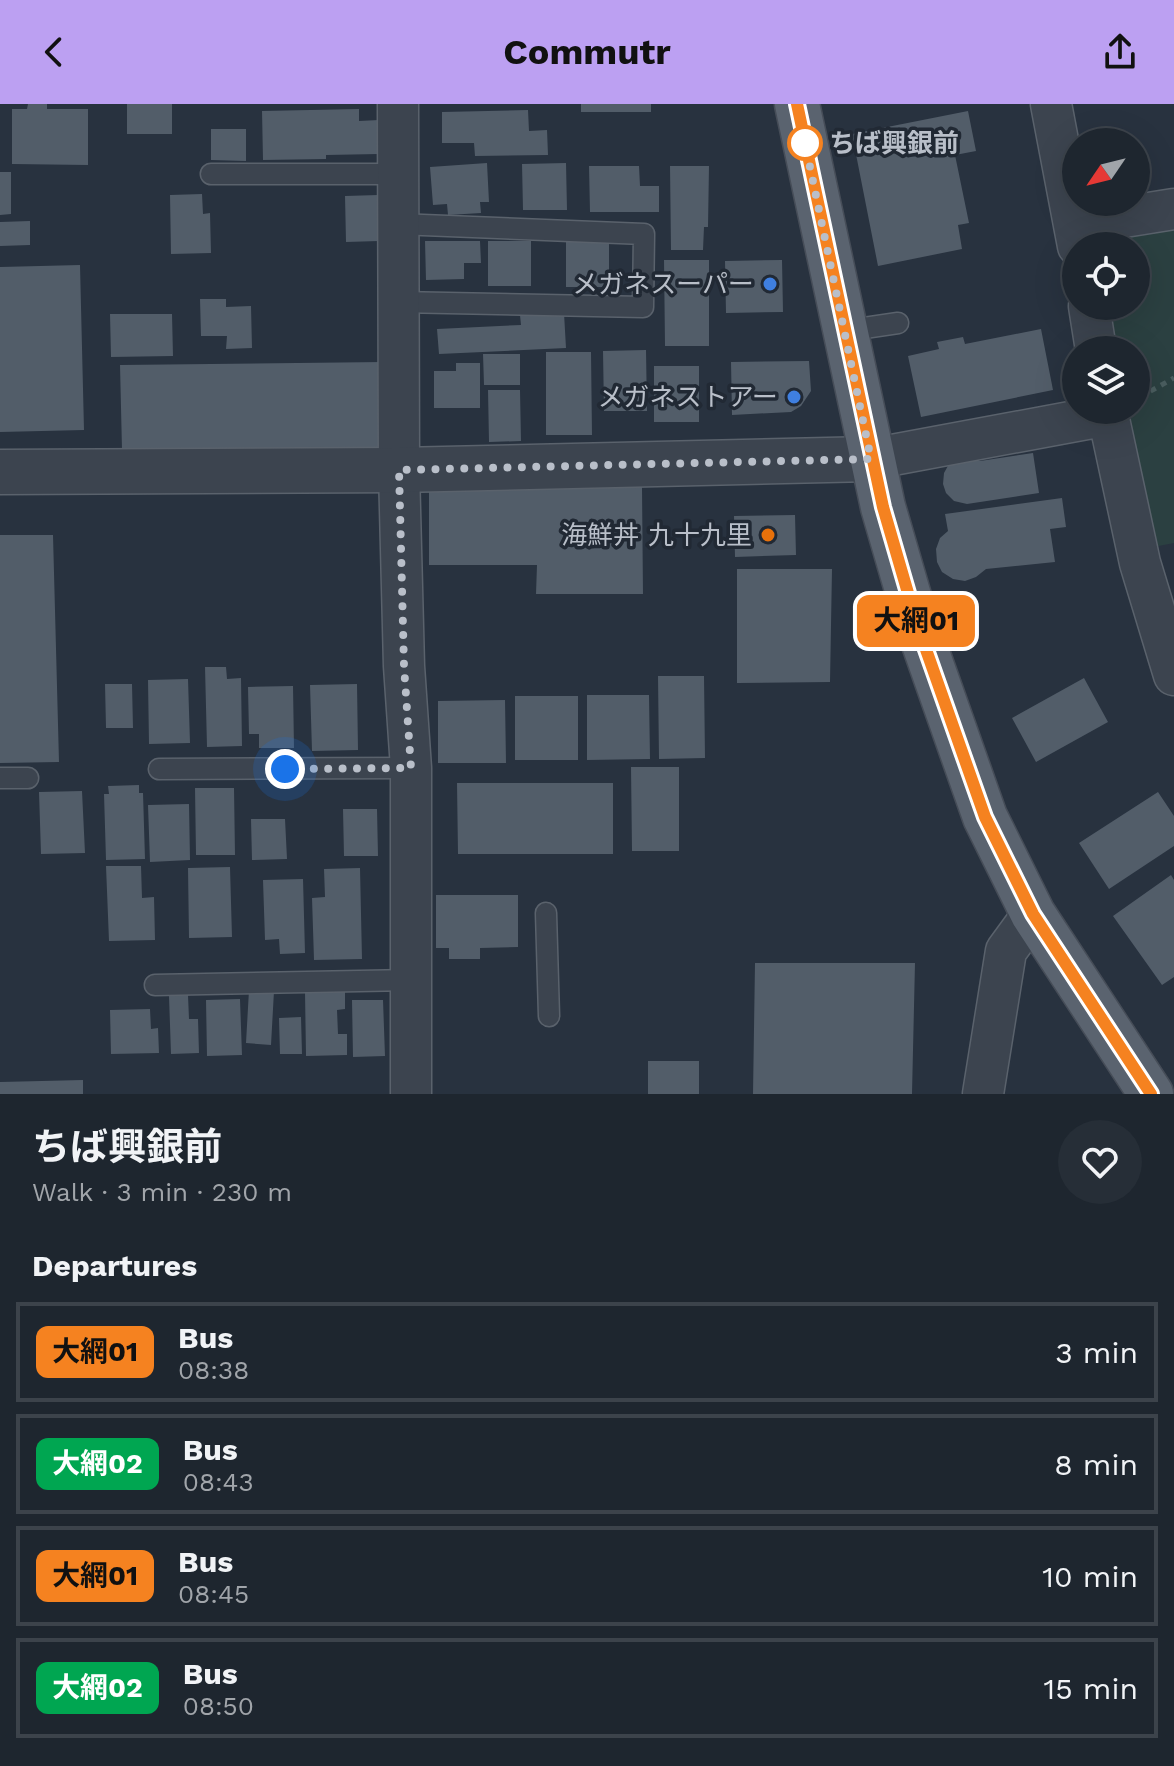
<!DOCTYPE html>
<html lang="en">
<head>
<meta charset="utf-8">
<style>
  body { margin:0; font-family:"Work Sans","Noto Sans JP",sans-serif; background:#262e37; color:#f1f3f6; height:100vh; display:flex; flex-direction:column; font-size:30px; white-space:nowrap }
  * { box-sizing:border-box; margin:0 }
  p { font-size:26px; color:#a1a5aa }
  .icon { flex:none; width:44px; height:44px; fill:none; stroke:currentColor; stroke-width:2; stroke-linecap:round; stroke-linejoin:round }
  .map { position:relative; height:990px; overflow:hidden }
  .details { display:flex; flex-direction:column; background:#1e262f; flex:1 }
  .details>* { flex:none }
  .badge { padding:0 16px; border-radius:12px; font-size:28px; line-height:52px }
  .needle { width:52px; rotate:235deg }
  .buttons { position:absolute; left:1062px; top:24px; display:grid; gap:16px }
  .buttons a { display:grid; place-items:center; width:88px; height:88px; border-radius:50%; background:#1e262f; box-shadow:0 8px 32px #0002,0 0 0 2px #3c434b; font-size:40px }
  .you { position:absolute; width:40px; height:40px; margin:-20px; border:6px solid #fff; border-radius:50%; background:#1a73e8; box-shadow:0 0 0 12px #1a73e833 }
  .map>.badge { position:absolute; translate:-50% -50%; box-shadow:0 0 0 4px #fff }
  h2 { padding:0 32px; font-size:30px; line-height:72px }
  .round { display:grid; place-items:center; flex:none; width:84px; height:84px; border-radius:42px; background:#262e37 }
  .overview { display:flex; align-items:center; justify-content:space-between; height:136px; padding:0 32px }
  h1 { font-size:38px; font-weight:700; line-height:60px }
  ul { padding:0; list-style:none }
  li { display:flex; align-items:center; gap:24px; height:100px; margin:0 16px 12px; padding:0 16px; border:4px solid #3c434b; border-radius:0px }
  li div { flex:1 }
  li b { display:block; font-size:30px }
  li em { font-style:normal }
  li .badge { min-width:88px; font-weight:700; text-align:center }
  header { display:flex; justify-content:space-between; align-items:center; height:104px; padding:0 32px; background:#bca0f2; color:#111; font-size:36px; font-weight:700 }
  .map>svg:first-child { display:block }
</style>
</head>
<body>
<header><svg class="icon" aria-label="back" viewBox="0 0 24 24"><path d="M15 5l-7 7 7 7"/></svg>Commutr<svg class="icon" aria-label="share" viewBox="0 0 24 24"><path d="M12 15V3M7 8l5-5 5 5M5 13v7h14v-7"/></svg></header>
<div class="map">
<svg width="1174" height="990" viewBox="0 0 1174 990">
  <rect width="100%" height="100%" fill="#28323f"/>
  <!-- green -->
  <path fill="#2b4041" d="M1174,123V439L1148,444L1123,306H1136V246H1112L1105,202H1136V142H1094L1093,137Z"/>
  <!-- building -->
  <path fill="#525d69" d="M28,0H47V5H88V61L12,60V5H27Z
    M127,0H172V30H127Z
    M581,0H651V8H581Z
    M359,5V17L379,16V50L326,51V55L263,56L262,7Z
    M528,6L529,27L547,26L548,51L475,52L474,39H442V8Z
    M968,7L976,47L955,51L969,119L958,121L962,145L878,162L852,30Z
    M211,25H246V57L211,56Z
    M487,59L489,98H480L481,109L448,111L447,100L433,101L430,63Z
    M566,59L567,106H523L522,60Z
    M589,62H639L640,82H659V108H590Z
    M670,62H709L708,123H704L703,146H671Z
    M0,68H11V110L0,111Z
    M202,90L203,110L210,109L211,149L171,150L170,91Z
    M378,91L379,137L346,138L345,92Z
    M30,117V141L0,142V118Z
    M566,134H609V183H566Z
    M425,137H480L481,159H464V175L426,176Z
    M488,137H531V182H488Z
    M664,156H709V242H665Z
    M782,156L783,208L726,209L725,157Z
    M80,161L84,326L0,328V163Z
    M200,195H226V203L251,202L252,244L226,245L227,232H201Z
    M564,209L566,244L439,250L437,225L521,221L520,211Z
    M110,210H172L173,252L111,253Z
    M1041,225L1053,286L921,313L908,252L939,245L937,238L963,233L965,240Z
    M646,246L647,307H604L603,247Z
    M546,248H591L592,331H546Z
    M483,250H520V281H484Z
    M809,257L811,287L801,302L791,308L732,311L731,258Z
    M383,258L384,343L122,346L120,261Z
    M456,259H480V304H434V267H456Z
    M654,262H699V318H654Z
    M488,286H520L521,337L489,338Z
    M1033,349L1039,389L967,400L954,397L946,389L943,380L944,369L949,360L968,352L980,357Z
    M429,383H642L643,490H536L537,461H429Z
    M1062,394L1066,423L1050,425L1055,458L986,465L976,473L965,477L953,475L942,468L937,458L936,445L940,434L948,427L945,410Z
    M795,411L796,451L735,453L734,412Z
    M0,431H53L59,658L0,659Z
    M737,465H832L830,578L737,579Z
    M205,563H226L227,575L241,574L242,642L207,643Z
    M658,572H704L705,654L659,655Z
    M1084,574L1108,618L1036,658L1012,614Z
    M188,575L190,639L149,640L148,576Z
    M105,580H132L133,624H106Z
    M357,580L358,646L312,647L310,581Z
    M293,582L294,644H259V630H249L248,583Z
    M587,591H649L650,655L587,656Z
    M515,592H578V656H515Z
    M505,596L506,659H438V597Z
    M631,663H679V747H632Z
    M457,679H613V750H458Z
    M139,681V689H143L145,755L106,756L104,690H109L108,682Z
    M195,684H234L235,751H196Z
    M82,687L85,749L41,750L39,688Z
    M1158,688L1174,712V742L1109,785L1079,739Z
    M189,700L190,756L150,758L148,701Z
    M343,705H377L378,752H344Z
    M251,715H285L287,755L252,756Z
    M106,762H141L142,794L154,793L155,836L109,837Z
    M230,763L232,833L189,834L188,764Z
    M360,764L362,855L314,856L312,794L325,793L324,765Z
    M1171,771L1174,776V873L1162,881L1113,812Z
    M303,775L305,849L280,850L279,835L265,836L263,776Z
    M436,791H518V843L480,844V855H449V844H436Z
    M755,859H915L912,990H753Z
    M249,886L274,887L271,941L246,939Z
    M345,887V905L337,906L338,930H347V951L306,952L305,888Z
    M188,891L189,915H198L199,949L171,950L169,892Z
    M240,895L242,951L207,952L206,896Z
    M352,896H383L385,952L353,953Z
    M150,905L151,925L158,924L159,949L111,950L110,906Z
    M301,913L302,950H280L279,914Z
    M648,957H699V990H648Z
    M83,976V990H0V978Z"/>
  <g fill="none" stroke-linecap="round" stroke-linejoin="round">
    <!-- service casing -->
    <g stroke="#5a626c" stroke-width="23">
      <path id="service" d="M211,70H399
        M398,120L644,130L643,203L398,198
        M844,227L898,219
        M159,665L411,664
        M0,674H28
        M546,809L549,912
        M155,881L412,876"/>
    </g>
    <!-- minor casing -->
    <g stroke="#5a626c" stroke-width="43">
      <path id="minor" d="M398,0L399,366L404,562L411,664V990
        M1051,0L1078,142
        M1074,121L1174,105
        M1089,202L1096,246
        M1107,306L1140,459L1174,571
        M871,355L1108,311
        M983,990L1006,847L1033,810"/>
    </g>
    <!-- tertiary casing -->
    <g stroke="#5a626c" stroke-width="47">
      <path id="tertiary" d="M0,368L399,366L871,355"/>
    </g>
    <!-- primary casing -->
    <g stroke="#464d58" stroke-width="47">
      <path id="primary" d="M797,0L883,403L917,520L985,713L1033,810L1151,990"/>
    </g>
    <!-- path -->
    <path stroke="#4a5d5f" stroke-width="5" stroke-dasharray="6 6" stroke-linecap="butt" d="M1140,293L1174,274"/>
    <!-- service -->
    <use href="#service" stroke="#3c444f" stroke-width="20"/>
    <!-- minor -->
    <use href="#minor" stroke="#3c444f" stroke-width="40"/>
    <!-- tertiary -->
    <use href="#tertiary" stroke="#3c444f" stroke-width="44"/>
    <!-- primary -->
    <use href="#primary" stroke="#5a636f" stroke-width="44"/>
  </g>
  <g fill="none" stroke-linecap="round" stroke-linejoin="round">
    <!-- line casing -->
    <g stroke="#fff" stroke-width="18">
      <path id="line" d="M797,0L883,403L917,520L985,713L1033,810L1151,990"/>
    </g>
    <!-- line -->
    <use href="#line" stroke="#f58220" stroke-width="12"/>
    <!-- walk -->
    <path stroke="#b9bfc9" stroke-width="8" stroke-dasharray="0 14.4" d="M285,665L411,664L404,562L399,366L871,355L805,39"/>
  </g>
  <!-- markers -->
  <circle fill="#fff" stroke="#f58220" stroke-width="4" cx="805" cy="39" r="16"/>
  <g fill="#3f7fe0" stroke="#212934" stroke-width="3">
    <circle cx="770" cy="180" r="8"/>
    <circle cx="794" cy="293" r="8"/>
  </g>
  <circle fill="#e8710a" stroke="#212934" stroke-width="3" cx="768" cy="431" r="8"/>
  <g text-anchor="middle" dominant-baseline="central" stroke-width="7" stroke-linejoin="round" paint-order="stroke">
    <!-- stop labels -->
    <g font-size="26" font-weight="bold" fill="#b9bfc9" stroke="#212934" text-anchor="start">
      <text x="829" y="39">ちば興銀前</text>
    </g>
    <!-- poi labels -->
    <g font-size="26" fill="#b9bfc9" stroke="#212934" text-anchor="end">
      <text x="754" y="180">メガネスーパー</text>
      <text x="778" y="293">メガネストアー</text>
      <text x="752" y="431">海鮮丼 九十九里</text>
    </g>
  </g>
</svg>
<div class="buttons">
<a><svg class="needle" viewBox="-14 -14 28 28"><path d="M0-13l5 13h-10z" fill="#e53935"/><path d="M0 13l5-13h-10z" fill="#a1a5aa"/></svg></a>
<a><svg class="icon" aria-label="locate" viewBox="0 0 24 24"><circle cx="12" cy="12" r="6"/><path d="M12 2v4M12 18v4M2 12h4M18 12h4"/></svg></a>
<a><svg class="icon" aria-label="layers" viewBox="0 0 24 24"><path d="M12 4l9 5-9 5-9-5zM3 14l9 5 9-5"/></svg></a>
</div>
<div class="you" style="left:285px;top:665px"></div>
<b class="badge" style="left:916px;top:517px;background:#f58220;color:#111">大網01</b>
</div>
<section class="details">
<div class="overview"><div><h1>ちば興銀前</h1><p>Walk · 3 min · 230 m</p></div><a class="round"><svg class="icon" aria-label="heart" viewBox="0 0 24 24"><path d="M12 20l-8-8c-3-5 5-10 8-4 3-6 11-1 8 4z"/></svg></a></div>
<h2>Departures</h2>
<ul>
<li><span class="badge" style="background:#f58220;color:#111">大網01</span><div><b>Bus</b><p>08:38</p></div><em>3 min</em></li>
<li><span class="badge" style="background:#00a651;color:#fff">大網02</span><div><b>Bus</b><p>08:43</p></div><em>8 min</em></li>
<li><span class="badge" style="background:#f58220;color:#111">大網01</span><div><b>Bus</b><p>08:45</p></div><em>10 min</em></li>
<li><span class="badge" style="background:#00a651;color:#fff">大網02</span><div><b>Bus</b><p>08:50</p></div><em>15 min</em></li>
</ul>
</section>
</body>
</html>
